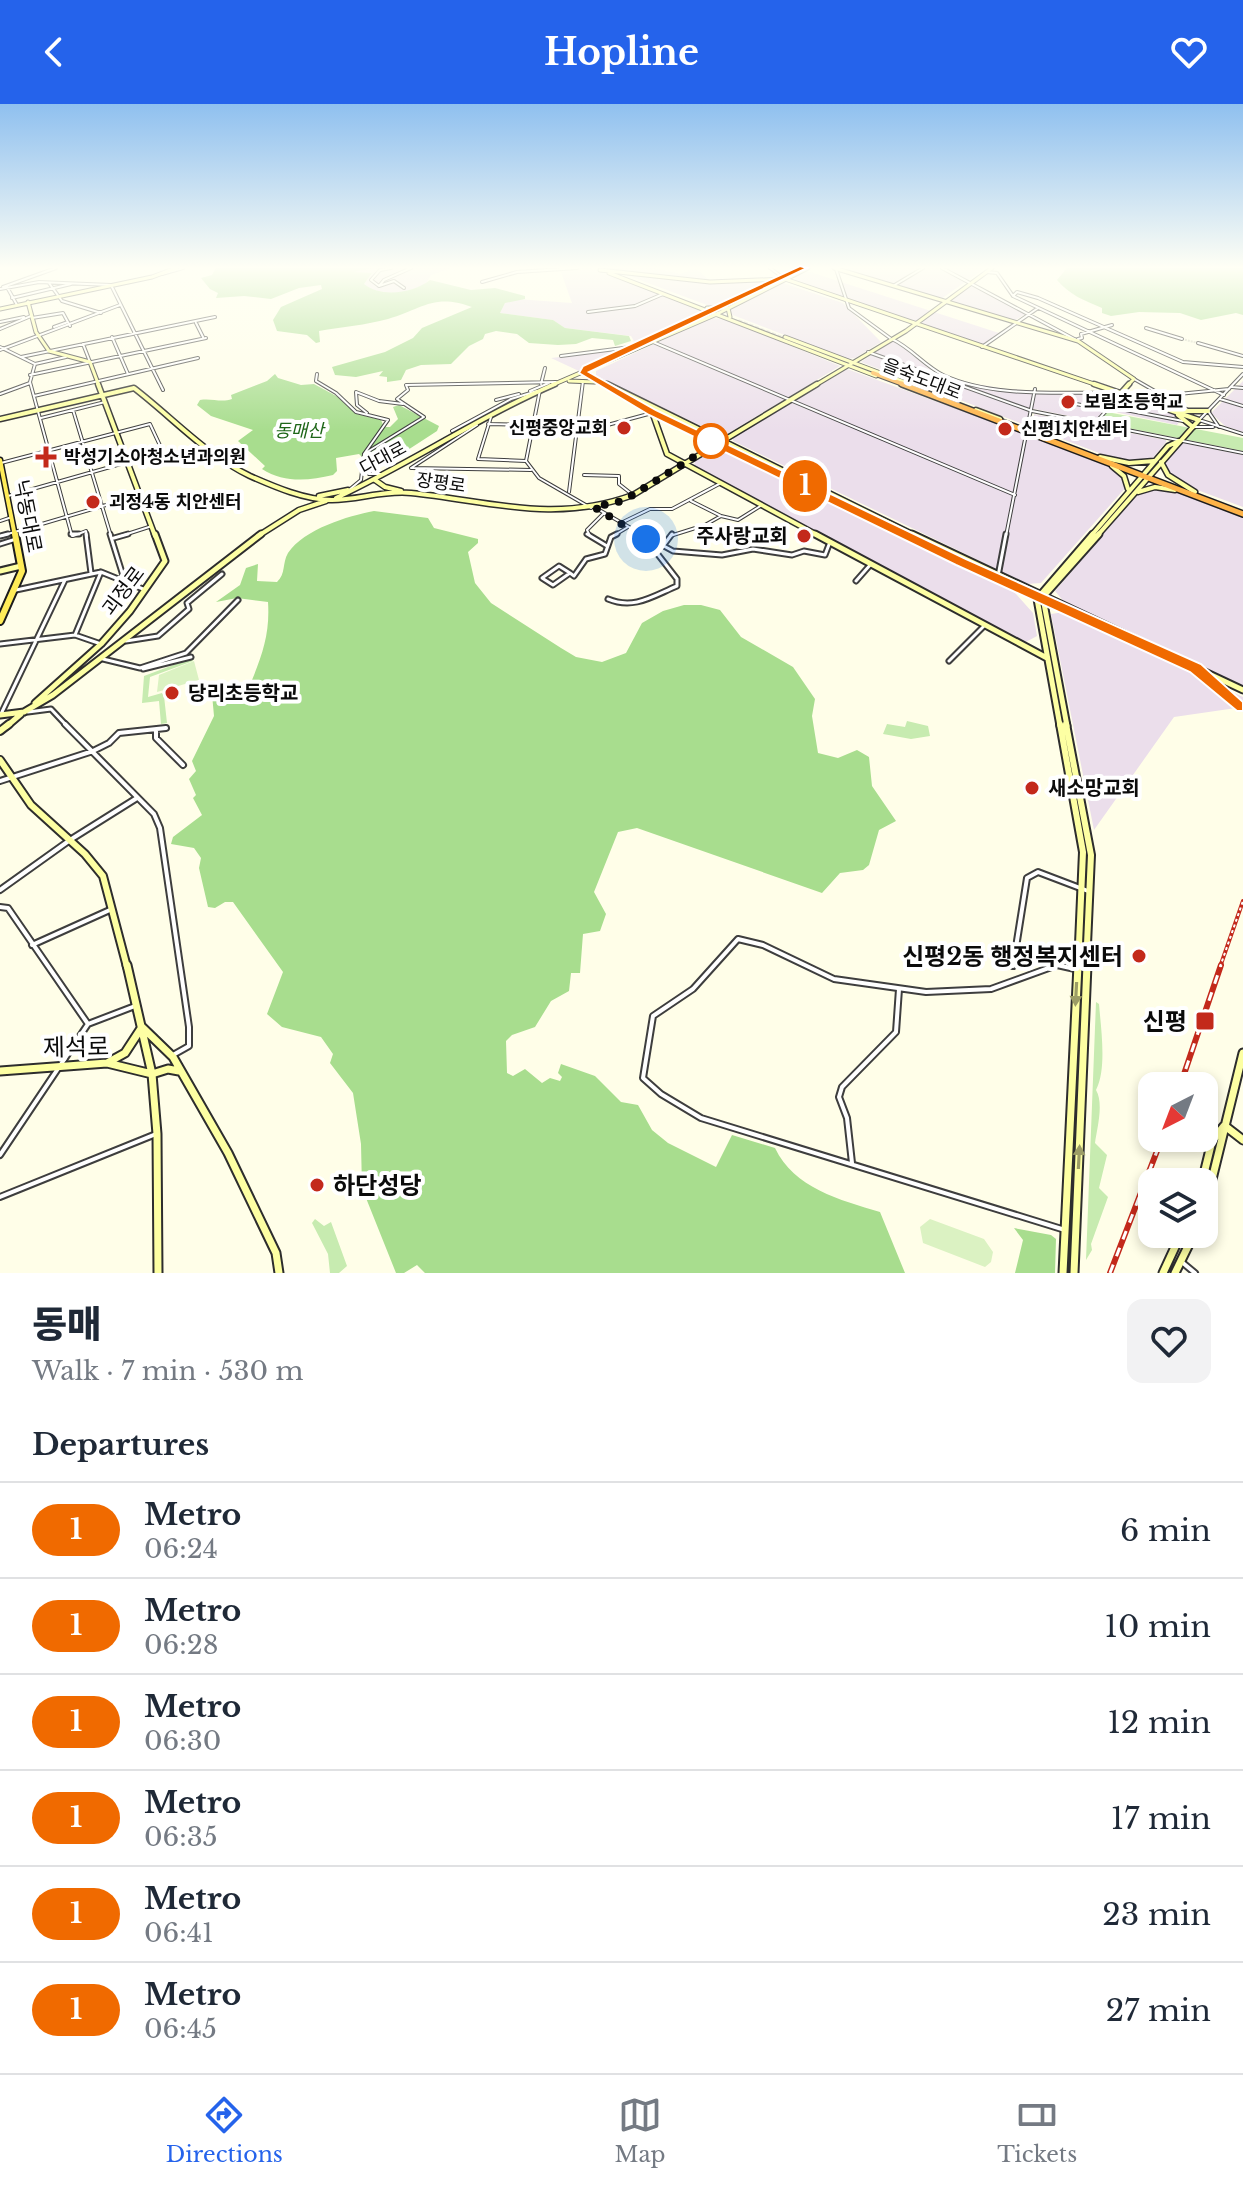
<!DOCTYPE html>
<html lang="en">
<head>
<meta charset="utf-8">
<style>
  body { margin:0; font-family:"Libre Baskerville","Noto Sans KR",serif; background:#f2f2f3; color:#1f2937; height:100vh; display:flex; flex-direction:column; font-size:30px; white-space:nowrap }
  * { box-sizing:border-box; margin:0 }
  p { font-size:26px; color:#747a83 }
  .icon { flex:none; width:44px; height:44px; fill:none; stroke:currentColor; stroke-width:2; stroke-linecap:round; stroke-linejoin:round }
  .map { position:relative; height:1169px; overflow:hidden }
  .side { display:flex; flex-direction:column; background:#fff; flex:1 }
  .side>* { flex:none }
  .badge { padding:0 16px; border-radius:26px; font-size:28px; line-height:52px }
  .needle { width:52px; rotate:222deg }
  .tools { position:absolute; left:1138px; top:968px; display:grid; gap:16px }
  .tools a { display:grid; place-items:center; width:80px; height:80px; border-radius:16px; background:#fff; box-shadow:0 4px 12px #0003; font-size:40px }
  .you { position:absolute; width:40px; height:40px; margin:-20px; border:6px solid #fff; border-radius:50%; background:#1a73e8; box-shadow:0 0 0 12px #1a73e833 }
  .map>.badge { position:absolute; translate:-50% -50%; box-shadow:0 0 0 4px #fff }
  h2 { padding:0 32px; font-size:30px; line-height:72px }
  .round { display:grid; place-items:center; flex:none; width:84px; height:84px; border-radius:16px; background:#f2f2f3 }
  .overview { display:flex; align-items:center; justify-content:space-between; height:136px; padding:0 32px }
  h1 { font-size:38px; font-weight:800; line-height:60px }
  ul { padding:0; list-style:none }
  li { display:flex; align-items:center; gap:24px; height:96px; padding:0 32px; border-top:2px solid #e0e1e3 }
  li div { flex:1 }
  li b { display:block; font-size:30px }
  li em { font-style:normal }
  li .badge { min-width:88px; font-weight:700; text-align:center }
  header { display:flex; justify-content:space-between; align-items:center; height:104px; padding:0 32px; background:#2563eb; color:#fff; font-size:36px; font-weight:800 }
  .dock { display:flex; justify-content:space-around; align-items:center; height:112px; border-top:2px solid #e0e1e3; background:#fff; font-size:22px; color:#747a83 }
  .dock a { display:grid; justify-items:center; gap:4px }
  .dock .active { color:#2563eb }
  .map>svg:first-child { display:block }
</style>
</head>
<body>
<header><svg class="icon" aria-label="back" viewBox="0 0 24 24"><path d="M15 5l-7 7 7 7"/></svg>Hopline<svg class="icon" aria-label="heart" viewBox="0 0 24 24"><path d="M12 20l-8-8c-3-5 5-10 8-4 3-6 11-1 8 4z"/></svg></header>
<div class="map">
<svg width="1243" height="1169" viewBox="0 0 1243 1169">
  <rect width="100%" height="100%" fill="#fffee8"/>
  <!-- industrial -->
  <path fill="#ebdeeb" d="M372,164H452L431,171L425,181L398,190L371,186L364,180L372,170L351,167Z
    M532,164H591L707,209L581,268L551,254L627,245L634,237L631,232L565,224L553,216L500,209L505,199L516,195L572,199L561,168Z
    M608,164H655L680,170L696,164L713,180L756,177L762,181L715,204Z
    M841,164H985L941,195Z
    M807,167L999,229L983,241L796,178L794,173Z
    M783,179L843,199L881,238L855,254L847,255L730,210L731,206Z
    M971,180L1027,209L1014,217L954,199L952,196Z
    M710,214L725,215L840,262L727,330H718L596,272V267Z
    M891,237L900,240L934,269L951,276L1006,285L1115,291L1174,309L1180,317L1177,321L1105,306L1094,317L1029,304L1028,321H1025L861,258Z
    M847,265L1105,359L1124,373L1127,382L1041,479L1027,480L733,337V334Z
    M1243,277V328L1225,322L1211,309Z
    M1034,310L1166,336V338L1152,355L1141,358L1115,355L1033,324Z
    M1183,339L1243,351V403L1184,381L1170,371L1164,359Z
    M725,343L1008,481L1033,509L1037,532L1024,539L694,363L695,357L717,344Z
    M1154,386L1181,389L1243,412V582L1065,499L1055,487L1139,388Z
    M1064,508L1243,593V603L1174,613L1094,726L1051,510Z"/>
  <!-- green -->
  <path fill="#c7ebb0" d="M1107,308L1243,334V347L1108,320L1101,314Z
    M192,554L193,557L150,573L148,593L162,589L164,592L167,619L161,620L159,597L142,599L144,572Z
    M907,617L928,622L930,632L911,635L883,630L887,620L905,623Z
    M1096,898L1099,900C1101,925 1107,965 1096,986C1104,1000 1097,1024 1095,1039L1107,1051L1099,1084L1108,1093L1091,1140L1092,1146L1086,1156Z
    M315,1115L324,1122L331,1118L347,1162L339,1169H330L328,1150L312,1119Z"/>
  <!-- forest -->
  <path fill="#a8dd8e" d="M216,164H372L354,168L372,169L364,180C381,194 414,189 430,176L471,186L495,184L525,192V195L505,199L500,209L553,216L565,224L629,232L631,237L615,242L613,236L592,234L576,240L558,241L529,239L517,230L496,227L485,230L483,235L469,242L451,260L421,261L406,266L401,276L387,278V273L379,272L383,267L356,273L335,271L332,263L385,248L413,234L422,224L472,203C434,189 422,205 388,215C366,221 342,223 319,227L320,238L316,239L307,231L277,227L273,216L281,203L322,185L321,181L299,184L271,195L244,192L216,194L218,189L210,185L201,174L212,171Z
    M1067,164H1243V211L1236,209L1201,216L1180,209L1139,208L1111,212L1102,209V204C1083,196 1070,191 1057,176Z
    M275,270L278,274L301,281L314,280L338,293L357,310L381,316L384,323H390L398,315L393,303L399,301L439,322L437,327L397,353H362L359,350L336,354L337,367L333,371C308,377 284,379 262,365L265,362L238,337L253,326L211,312L197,301L200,296C212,294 221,299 232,295L231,291L267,277Z
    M374,407L428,414L434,424L478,435V439L468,448L475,479L491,499L561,544L576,553L602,558L626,549L642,519L663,507L684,501H701L720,506L741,533L793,563L815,595L812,612L818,649L838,654L857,646L869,653L872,682L896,717L879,726L869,761L863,766L840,769L822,789L637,724L618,728L594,788L606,810L600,827L583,830L580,869H571L569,887L551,897L535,923L512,931L506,937L507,969L513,972L525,965L542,979L550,974L560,977L562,973L558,969L561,960L595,972L621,998L638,1001L652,1026L668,1039L716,1063L732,1031L775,1044C794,1084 840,1096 880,1108L905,1169H425L417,1161L404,1169H396L362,1084L361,1040L353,989L330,959L333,950L321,933L282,923L267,910L283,868L233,798H225L215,804L208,803L199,764L201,754L194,744L171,740L173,733L202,711L193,694L196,691L189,675L196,667L192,657L214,612L212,590L252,576C263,549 270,528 268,498L237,494L216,498L240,481L246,464L258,460L257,477L277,478C286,470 282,459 288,449C304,425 348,412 374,407Z
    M1014,1124L1051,1131L1056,1135L1055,1169H1015L1023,1136Z"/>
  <!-- pitch -->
  <path fill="#dbf2c2" d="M194,557L199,576L157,588L159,571Z
    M930,1115L984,1135L993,1148L991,1158L985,1163L923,1139L920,1123Z"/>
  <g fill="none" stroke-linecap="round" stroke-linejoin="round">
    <!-- street-tunnel -->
    <path stroke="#dadac7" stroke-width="2" stroke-dasharray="2 1" stroke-linecap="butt" d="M1182,235L1198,239"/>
    <!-- highway-tunnel -->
    <path stroke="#dadac7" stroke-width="4" stroke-dasharray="4 2" stroke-linecap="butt" d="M738,217L874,269"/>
    <!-- street-far2 casing -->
    <g stroke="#3e3e3e" stroke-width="4">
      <path id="street-far2" d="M770,164L785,175
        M942,164L1078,237
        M836,165L849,204L890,234
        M987,168L997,169L1013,192L1224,291
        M162,170L183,164
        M482,178L517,168L577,164
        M49,179L62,197L101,209
        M379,182L384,176L411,164
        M379,182L371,176L380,166L391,164
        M379,182L394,177L404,184
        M893,182L923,164
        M3,183L56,164
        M7,183L17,201
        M0,185L39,178L111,181L163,286
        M1013,192L1017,188L1038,194L1183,258L1243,263
        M12,194L71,180
        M588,208L635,202L663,190
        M32,214L63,209L70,222
        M0,218L24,213
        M196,219L203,233
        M54,223L68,218
        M1146,224L1182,235
        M0,225L31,212
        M112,233L128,270
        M892,235C911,244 924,261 943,271C995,295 1062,287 1117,289
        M1078,235L1082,234L1081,230L1112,221
        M653,238L1015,391
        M1198,239L1243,252
        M83,240L90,258
        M0,243L35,260
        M982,243L1038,204
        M0,246L120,201
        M868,248L1032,307L1243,349
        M561,252L631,243L636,245
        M21,253L215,213
        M35,260L30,278L72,432
        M35,260L66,253
        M317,270L316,277L336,289L356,308L388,316L364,350L361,376L349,386
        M1243,270L1199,316L1243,330
        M30,271L206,234
        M1134,275L1188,306
        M541,280L545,264
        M1232,283L1243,284
        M540,286L526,357L539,374L591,404
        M530,287L549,279
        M933,289L950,278
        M0,290L30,279
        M34,292L198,254
        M1138,294L1229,285
        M1220,295L1243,302
        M496,296L519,290
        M1076,300L1107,306L1095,319
        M1111,302L1121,289
        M1110,303L1183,317
        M73,306L111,432
        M1208,307L1219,323
        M367,309L357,301L356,288L379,297L403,300
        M491,313L478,355L526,357
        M41,314L105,298
        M488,320L600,323L652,309
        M1193,323H1213
        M452,327L511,295L537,287
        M364,350L424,313L397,295L408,286L406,281L556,278
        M1,359L150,320L163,348L8,392
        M411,364L477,321
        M411,364L531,366
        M364,365L369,370H382
        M584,371L619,372V380L633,391
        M569,388L583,277
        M691,397L721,412L738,416L762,401
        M594,403L645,432
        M0,417L12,413
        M621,419L650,405H672L721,379
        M1,432L140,391
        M73,432L86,427L87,432
        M121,432L152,422
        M590,432L587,426L604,409
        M613,432L628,423
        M670,432L705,421L721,412
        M1006,432L1035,285"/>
    </g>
    <!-- street-far1 casing -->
    <g stroke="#3e3e3e" stroke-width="7">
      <path id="street-far1" d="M71,430H79
        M86,430L91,469
        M110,430L125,478
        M587,430L607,442
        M642,430L673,447L722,451L753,445L792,451L804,447L825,451L830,438
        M0,432L8,430
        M114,434L128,430
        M0,440L16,435
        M663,442L672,430
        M559,462L570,469L553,481L542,474Z
        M570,469L574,472L586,455L605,450L611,433L617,430
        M998,472L1006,430
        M856,477L871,460
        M16,486L101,468L143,485
        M608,495C634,506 653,492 677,482V475L646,435
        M75,531L101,468
        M126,537L158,532L189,505L187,499L222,470
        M0,540L75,531L101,540
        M103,555L140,564L186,549L238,496
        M949,557L984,522
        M143,565L191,553
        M28,608L51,605L67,622
        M1,610L65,476"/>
    </g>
    <!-- street casing -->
    <g stroke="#3e3e3e" stroke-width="8">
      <path id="street" d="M65,620L154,710L160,724L189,923V942L173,951
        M156,626V634L183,661
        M0,677L93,647L109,639L119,629L166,624
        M0,786L70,736L137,694
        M0,803L8,804L88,920L135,902
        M32,841L112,805
        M1013,862L1027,774L1038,768L1088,787
        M0,1051L88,920
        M852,1059L847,1014L839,993L842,983L896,928L899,885
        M0,1093L156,1030
        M1065,1126L701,1014L661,990L643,974L653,912L693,885L738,835L763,841L834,875L926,888L991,885L1057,861L1075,865
        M1183,1159L1195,1169"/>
    </g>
    <!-- secondary-far4 casing -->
    <g stroke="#2d2d2d" stroke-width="5">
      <path id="secondary-far4" d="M834,164L1078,237L1134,275L1127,282
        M600,166L710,178L785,175L1100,282
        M609,169L876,272
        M28,198L36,228L49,247L90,258L99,282
        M707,204H728L730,213
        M0,205L152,173L176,164
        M785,233L907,279
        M584,269L611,282
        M569,277L595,278
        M550,282L719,209L808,164
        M814,282L906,227L992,164"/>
    </g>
    <!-- secondary-far3 casing -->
    <g stroke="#2d2d2d" stroke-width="7">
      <path id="secondary-far3" d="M98,280L155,432
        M607,280L916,432
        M1094,280L1199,316L1097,432
        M1121,289L1129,280
        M650,302L667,350L819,432
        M976,306L1000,315
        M1178,307H1208
        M1178,311L1193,323
        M0,315L134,284C173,314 206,351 250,372C275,383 305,396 332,396C358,396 384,386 411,389C490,397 554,420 633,391L817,280
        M1100,353L1129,359L1154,357
        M1161,358L1168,371L1195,388
        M1112,362L1124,372L1128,385
        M375,376L385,383L401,387
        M1138,388L1155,383L1175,386
        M319,392L348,386
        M336,394C411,359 479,313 555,280
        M258,432L299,406L326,397
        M1091,432L1168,342L1179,337"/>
    </g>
    <!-- secondary-far2 casing -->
    <g stroke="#2d2d2d" stroke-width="9">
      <path id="secondary-far2" d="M815,430L1047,554
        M912,430L1243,586
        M0,467L21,462
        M1043,493L1099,430
        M1043,494L1067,622
        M35,599L101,540L130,507L165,457L155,430
        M0,611L24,608L53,591L261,430
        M7,622L21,610
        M1060,622L1037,495L1093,430"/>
    </g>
    <!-- secondary-far1 casing -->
    <g stroke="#2d2d2d" stroke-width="10">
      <path id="secondary-far1" d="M1060,620L1083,748L1078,863
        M1066,620L1091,751L1086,863
        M0,627L9,620
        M0,656L31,701L85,750L103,772L127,863"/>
    </g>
    <!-- secondary casing -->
    <g stroke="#2d2d2d" stroke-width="11">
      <path id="secondary" d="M127,861L152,970L157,1030L158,1169
        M107,959L125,949L142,923L173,953L228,1049L276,1149L279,1169
        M0,967L107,959L152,970L168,965L179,967
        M1225,1022L1243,1036
        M1202,1078L1212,1037L1224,1022
        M1204,1108L1243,949
        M1063,1169L1078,861
        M1074,1169L1087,861
        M1163,1169L1181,1130
        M1175,1169L1194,1130"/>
    </g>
    <!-- primary-far1 casing -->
    <g stroke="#1c1c1c" stroke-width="7">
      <path id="primary-far1" d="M0,356L15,432"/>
    </g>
    <!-- primary casing -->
    <g stroke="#1c1c1c" stroke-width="10">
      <path id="primary" d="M0,517L22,467L15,430"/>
    </g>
    <!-- highway-far1 casing -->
    <g stroke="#1c1c1c" stroke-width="6">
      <path id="highway-far1" d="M873,269L908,282"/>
    </g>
    <!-- highway casing -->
    <g stroke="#1c1c1c" stroke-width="8">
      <path id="highway" d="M902,280L1243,410"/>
    </g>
    <!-- street-far2 -->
    <use href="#street-far2" stroke="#fff" stroke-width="2"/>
    <!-- street-far1 -->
    <use href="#street-far1" stroke="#fff" stroke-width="3"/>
    <!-- street -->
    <use href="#street" stroke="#fff" stroke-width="4"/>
    <!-- secondary-far4 -->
    <use href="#secondary-far4" stroke="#fdffa3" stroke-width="3"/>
    <!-- secondary-far3 -->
    <use href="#secondary-far3" stroke="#fdffa3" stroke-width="4"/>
    <!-- secondary-far2 -->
    <use href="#secondary-far2" stroke="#fdffa3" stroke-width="5"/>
    <!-- secondary-far1 -->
    <use href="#secondary-far1" stroke="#fdffa3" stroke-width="6"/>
    <!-- secondary -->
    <use href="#secondary" stroke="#fdffa3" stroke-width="7"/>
    <!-- primary-far1 -->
    <use href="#primary-far1" stroke="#ffec58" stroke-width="4"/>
    <!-- primary -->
    <use href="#primary" stroke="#ffec58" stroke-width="6"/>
    <!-- highway-far1 -->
    <use href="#highway-far1" stroke="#feb347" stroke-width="4"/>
    <!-- highway -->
    <use href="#highway" stroke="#feb347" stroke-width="5"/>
    <!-- rail-far1 casing -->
    <g stroke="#c3291b" stroke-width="4">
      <path id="rail-far1" d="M1220,863L1243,797"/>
    </g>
    <!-- rail casing -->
    <g stroke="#c3291b" stroke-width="6">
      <path id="rail" d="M1180,982L1221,861
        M1110,1169L1162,1034"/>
    </g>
    <!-- rail-far1 -->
    <use href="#rail-far1" stroke="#fff" stroke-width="2" stroke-dasharray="3" stroke-linecap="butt"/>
    <!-- rail -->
    <use href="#rail" stroke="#fff" stroke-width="3" stroke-dasharray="9" stroke-linecap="butt"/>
  </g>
  <!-- one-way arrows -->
  <defs><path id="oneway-solid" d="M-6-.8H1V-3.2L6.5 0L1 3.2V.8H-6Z" transform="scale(2)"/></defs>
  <g fill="#9c9d66">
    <use href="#oneway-solid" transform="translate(1076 890) rotate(93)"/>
    <use href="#oneway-solid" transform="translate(1079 1053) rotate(-87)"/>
  </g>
  <!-- sky -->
  <linearGradient id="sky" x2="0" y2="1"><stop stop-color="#8fc0ef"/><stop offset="0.5" stop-color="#fffff5"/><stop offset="1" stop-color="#fffff5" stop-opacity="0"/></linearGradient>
  <rect width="1243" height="327" fill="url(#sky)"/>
  <!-- line -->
  <path fill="#f06a00" stroke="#fff" stroke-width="2" d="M800,162L807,164L589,268L656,306L966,455L1201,560L1243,598V607H1237L1190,568L956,461L649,311L579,269L583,262Z"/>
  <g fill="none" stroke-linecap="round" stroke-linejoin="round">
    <!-- walk -->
    <path stroke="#0b0b0b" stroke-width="8" stroke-dasharray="0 14.4" d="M646,435L594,403L618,398L633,391L721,336L711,337"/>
  </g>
  <!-- markers -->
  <g fill="#c3291b" stroke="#fff" stroke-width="3">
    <circle cx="1068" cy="298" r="8"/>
    <circle cx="624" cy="324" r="8"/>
    <circle cx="1005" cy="325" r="8"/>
    <path d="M42 341h8v8h8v8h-8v8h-8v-8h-8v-8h8z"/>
    <circle cx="93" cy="398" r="8"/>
    <circle cx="804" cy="432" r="8"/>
    <circle cx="172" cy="589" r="8"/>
    <circle cx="1032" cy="684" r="8"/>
    <circle cx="1139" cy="852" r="8"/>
    <rect x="1195" y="907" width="20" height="20" rx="4"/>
    <circle cx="317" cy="1081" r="8"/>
  </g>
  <circle fill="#fff" stroke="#f06a00" stroke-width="4" cx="711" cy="337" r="16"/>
  <g text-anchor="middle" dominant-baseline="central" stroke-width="8" stroke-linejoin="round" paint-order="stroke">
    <!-- far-street labels -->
    <g font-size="18" fill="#0b0b0b" stroke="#fff">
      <text transform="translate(922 275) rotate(21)">을숙도대로</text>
      <text transform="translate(383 354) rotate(-28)">다대로</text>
      <text transform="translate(441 379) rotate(8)">장평로</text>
    </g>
    <!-- far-poi labels -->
    <g font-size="18" font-weight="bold" fill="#0b0b0b" stroke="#fff" text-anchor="start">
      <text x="1084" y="298">보림초등학교</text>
      <text x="608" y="324" text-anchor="end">신평중앙교회</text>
      <text x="1021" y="325">신평1치안센터</text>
      <text x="64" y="353">박성기소아청소년과의원</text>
      <text x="109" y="398">괴정4동 치안센터</text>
    </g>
    <!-- far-park labels -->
    <g font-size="18" font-style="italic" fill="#1e6618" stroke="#fff">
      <text x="299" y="327">동매산</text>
    </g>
    <!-- street labels -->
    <g font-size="20" fill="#0b0b0b" stroke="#fff">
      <text transform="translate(28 412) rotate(79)">낙동대로</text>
      <text transform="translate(123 487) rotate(-53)">괴정로</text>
    </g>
    <!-- poi labels -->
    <g font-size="20" font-weight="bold" fill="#0b0b0b" stroke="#fff" text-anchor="start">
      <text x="788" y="432" text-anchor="end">주사랑교회</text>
      <text x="188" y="589">당리초등학교</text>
      <text x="1048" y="684">새소망교회</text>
    </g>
    <!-- near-poi labels -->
    <g font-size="24" font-weight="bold" fill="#0b0b0b" stroke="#fff" text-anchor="end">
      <text x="1123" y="852">신평2동 행정복지센터</text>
      <text x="1187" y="917">신평</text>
      <text x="333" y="1081" text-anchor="start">하단성당</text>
    </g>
    <!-- near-street labels -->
    <g font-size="24" fill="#0b0b0b" stroke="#fff">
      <text transform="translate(76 943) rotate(-1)">제석로</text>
    </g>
  </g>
</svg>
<div class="tools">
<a><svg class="needle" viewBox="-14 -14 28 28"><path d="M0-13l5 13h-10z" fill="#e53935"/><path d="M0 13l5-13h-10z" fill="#747a83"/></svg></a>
<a><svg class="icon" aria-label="layers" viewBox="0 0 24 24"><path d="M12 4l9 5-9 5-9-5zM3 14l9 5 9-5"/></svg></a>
</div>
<div class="you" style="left:646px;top:435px"></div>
<b class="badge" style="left:805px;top:382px;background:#f06a00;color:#fff">1</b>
</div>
<section class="side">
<div class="overview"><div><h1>동매</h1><p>Walk · 7 min · 530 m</p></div><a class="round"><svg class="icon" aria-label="heart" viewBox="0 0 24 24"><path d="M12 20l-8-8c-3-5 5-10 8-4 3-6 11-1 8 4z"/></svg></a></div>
<h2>Departures</h2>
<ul>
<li><span class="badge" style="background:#f06a00;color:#fff">1</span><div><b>Metro</b><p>06:24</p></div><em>6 min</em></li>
<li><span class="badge" style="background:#f06a00;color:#fff">1</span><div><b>Metro</b><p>06:28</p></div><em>10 min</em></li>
<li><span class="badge" style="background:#f06a00;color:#fff">1</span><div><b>Metro</b><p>06:30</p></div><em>12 min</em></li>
<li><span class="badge" style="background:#f06a00;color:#fff">1</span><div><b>Metro</b><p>06:35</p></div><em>17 min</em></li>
<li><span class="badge" style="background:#f06a00;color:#fff">1</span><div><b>Metro</b><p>06:41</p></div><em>23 min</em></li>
<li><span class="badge" style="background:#f06a00;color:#fff">1</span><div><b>Metro</b><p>06:45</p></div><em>27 min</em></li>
</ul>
</section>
<nav class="dock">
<a class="active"><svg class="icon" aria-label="directions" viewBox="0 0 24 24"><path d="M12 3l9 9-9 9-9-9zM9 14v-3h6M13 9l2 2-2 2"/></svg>Directions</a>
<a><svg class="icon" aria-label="map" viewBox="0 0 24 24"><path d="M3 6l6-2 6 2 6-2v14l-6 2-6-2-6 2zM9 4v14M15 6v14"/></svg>Map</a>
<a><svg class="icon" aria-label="tickets" viewBox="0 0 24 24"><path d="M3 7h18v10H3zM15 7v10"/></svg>Tickets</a>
</nav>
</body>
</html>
